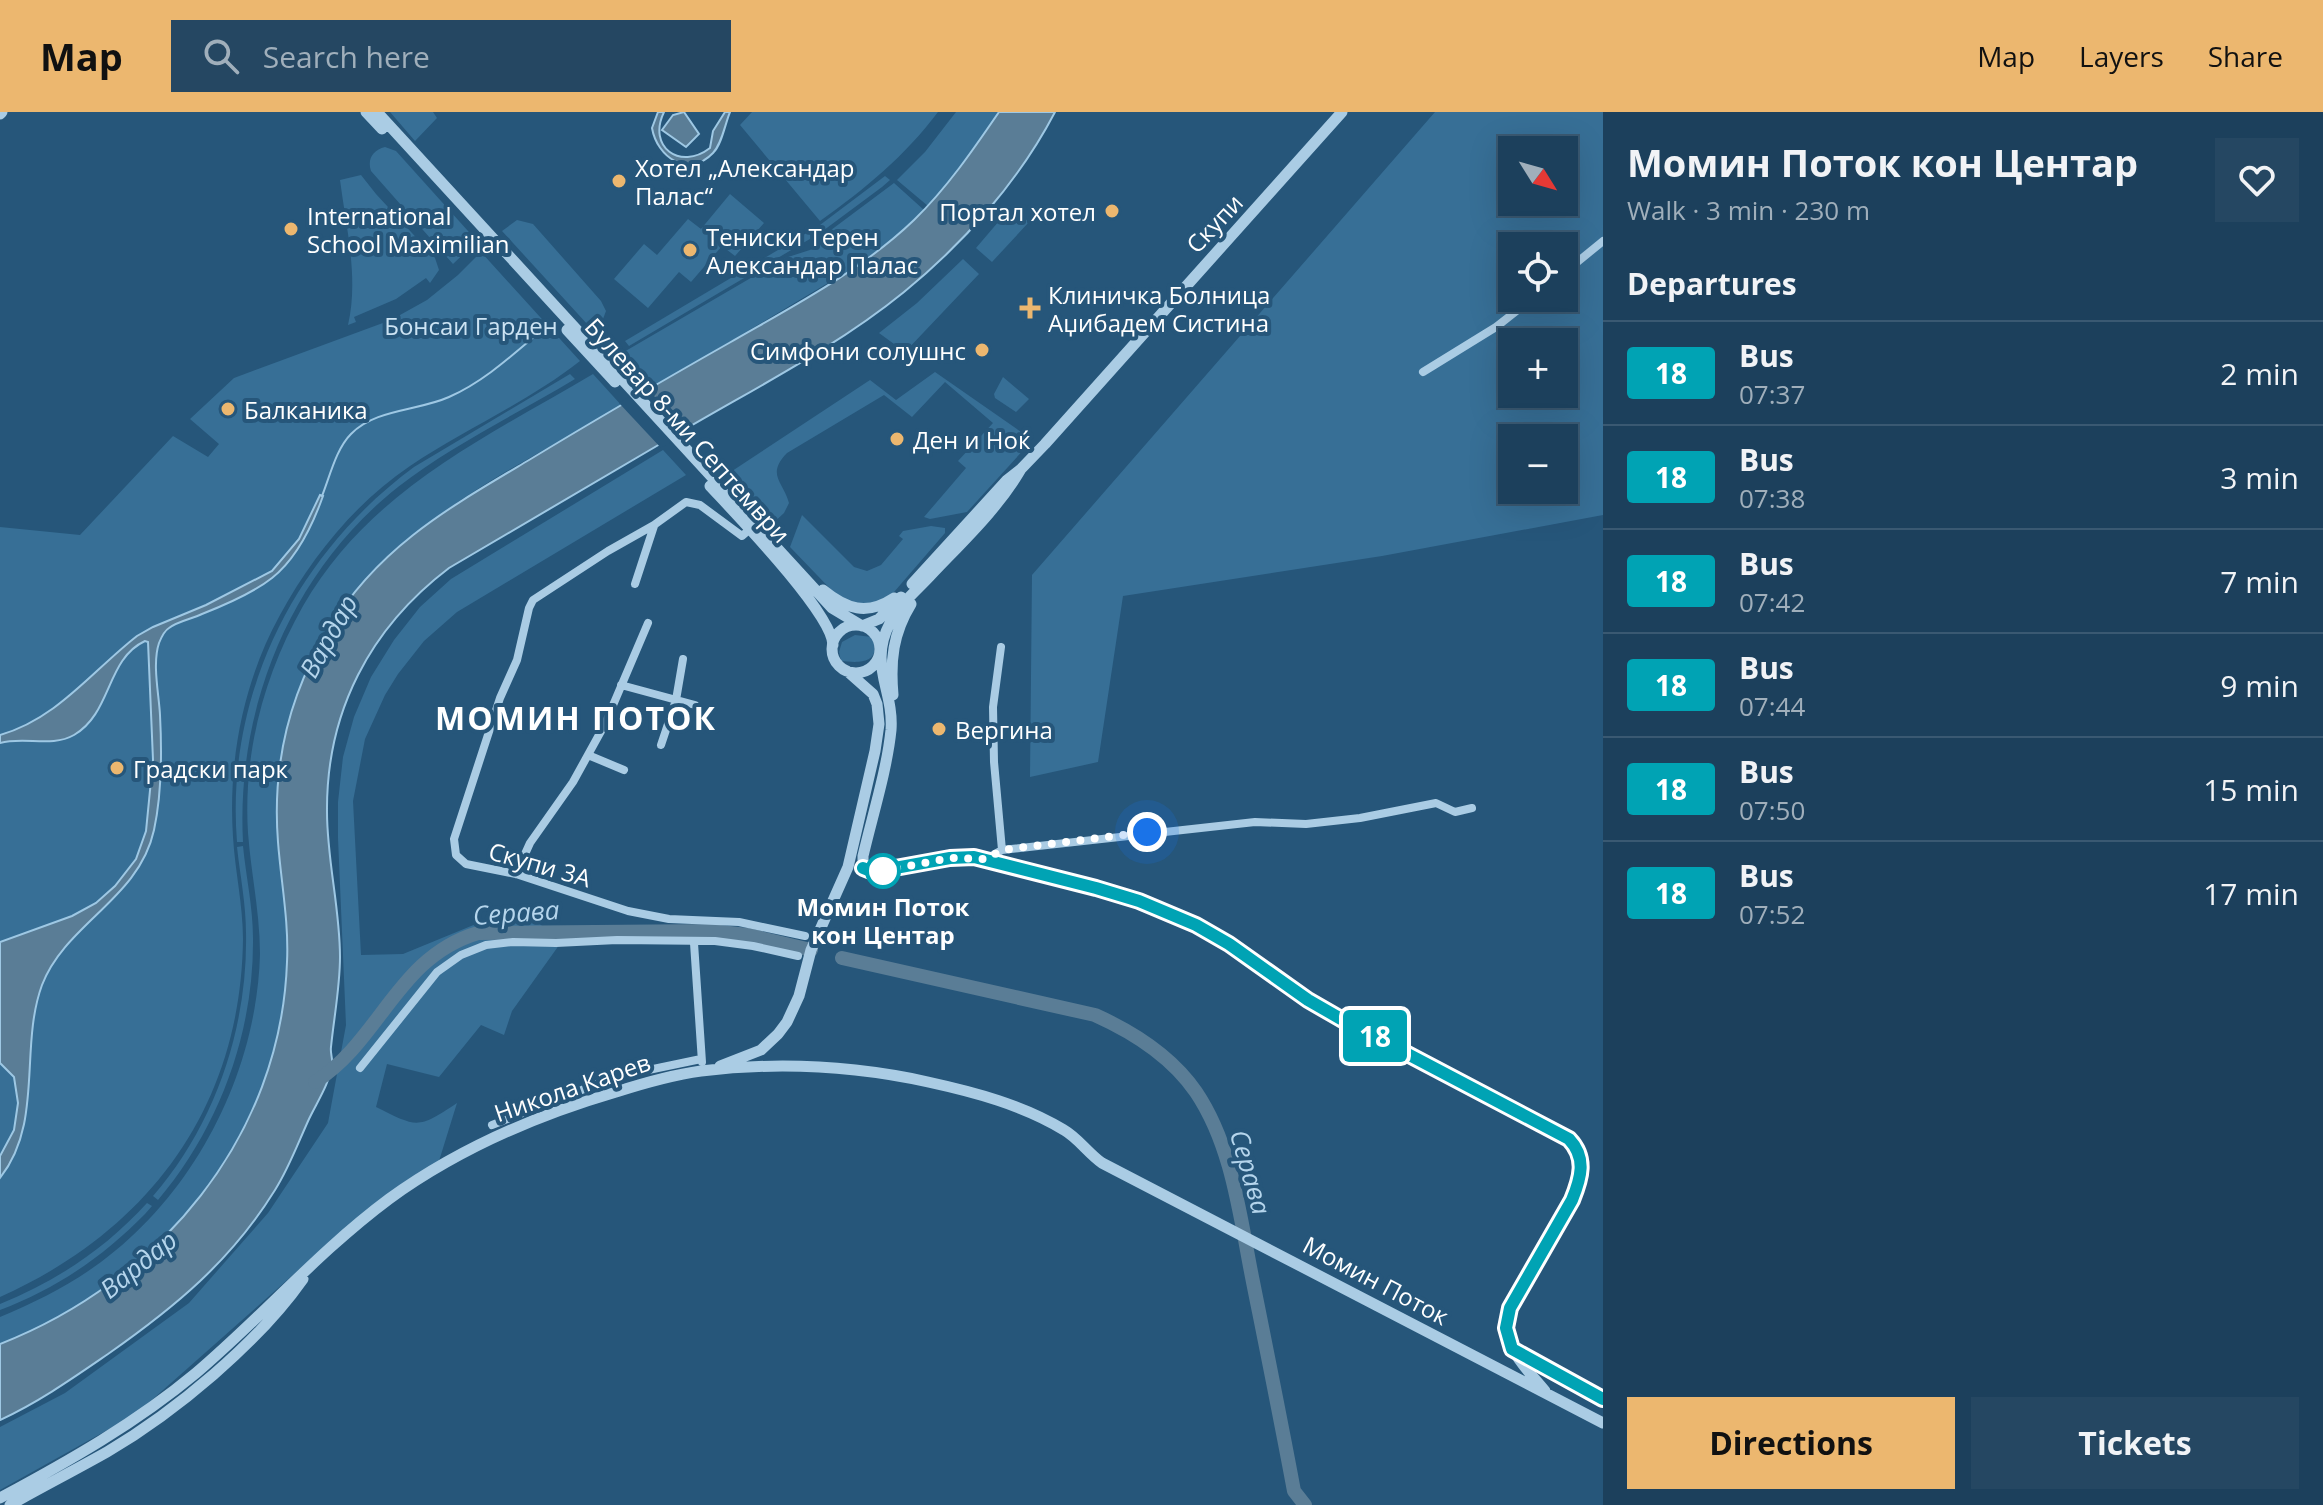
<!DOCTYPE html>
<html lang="en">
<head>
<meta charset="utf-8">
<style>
  body { margin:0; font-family:"Open Sans",sans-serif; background:#254762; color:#f1f3f6; height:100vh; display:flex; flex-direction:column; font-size:30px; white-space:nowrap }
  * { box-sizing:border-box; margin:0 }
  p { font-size:26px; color:#a0afbb }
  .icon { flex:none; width:44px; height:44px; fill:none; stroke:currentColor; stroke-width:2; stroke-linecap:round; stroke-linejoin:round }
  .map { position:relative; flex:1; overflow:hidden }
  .details { display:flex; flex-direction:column; background:#1c405c; width:720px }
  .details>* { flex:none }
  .badge { padding:0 16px; border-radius:6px; font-size:28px; line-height:52px }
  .needle { width:52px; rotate:127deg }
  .fabs { position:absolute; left:1498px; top:24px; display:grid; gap:16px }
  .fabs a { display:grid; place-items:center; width:80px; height:80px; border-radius:0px; background:#1c405c; box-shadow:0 8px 32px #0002,0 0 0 2px #3a5972; font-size:40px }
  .you { position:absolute; width:40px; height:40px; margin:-20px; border:6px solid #fff; border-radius:50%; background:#1a73e8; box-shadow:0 0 0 12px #1a73e833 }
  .map>.badge { position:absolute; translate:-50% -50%; box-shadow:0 0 0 4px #fff }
  h2 { padding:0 24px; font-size:30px; line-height:72px }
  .round { display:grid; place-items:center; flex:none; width:84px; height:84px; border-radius:0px; background:#254762 }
  .head { display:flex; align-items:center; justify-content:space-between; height:136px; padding:0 24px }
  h1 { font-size:38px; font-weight:700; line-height:60px }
  .button { display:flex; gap:16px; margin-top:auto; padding:16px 24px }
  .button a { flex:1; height:92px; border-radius:0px; background:#ecb76f; color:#111; font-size:32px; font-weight:700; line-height:92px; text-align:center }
  .button a+a { background:#254762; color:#f1f3f6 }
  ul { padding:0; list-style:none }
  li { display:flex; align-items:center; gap:24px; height:104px; padding:0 24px; border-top:2px solid #3a5972 }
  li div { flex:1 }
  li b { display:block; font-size:30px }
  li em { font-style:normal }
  li .badge { min-width:88px; font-weight:700; text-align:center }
  header { display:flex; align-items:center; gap:48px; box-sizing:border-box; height:112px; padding:0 40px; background:#ecb76f; color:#111 }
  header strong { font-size:38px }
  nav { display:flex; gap:44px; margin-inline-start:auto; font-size:28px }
  .search { width:560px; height:72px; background:#254762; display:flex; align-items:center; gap:20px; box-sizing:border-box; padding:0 28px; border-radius:0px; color:#a0afbb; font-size:30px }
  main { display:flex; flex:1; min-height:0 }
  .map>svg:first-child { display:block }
</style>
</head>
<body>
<header>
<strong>Map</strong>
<div class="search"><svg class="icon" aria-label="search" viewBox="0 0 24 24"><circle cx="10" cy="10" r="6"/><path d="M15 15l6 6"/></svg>Search here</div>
<nav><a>Map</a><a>Layers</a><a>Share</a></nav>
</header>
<main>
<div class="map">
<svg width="1603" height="1393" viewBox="0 0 1603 1393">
  <rect width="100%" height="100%" fill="#26567a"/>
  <!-- green -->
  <path fill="#376f96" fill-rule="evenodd" d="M390,0H433L437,6L415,29Z
    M752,0H938C905,44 865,77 820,109L740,13Z
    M956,0H999L968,46L928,94L897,68L925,40Z
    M1435,0H1603V403L1382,444L1123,484L1098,650L1030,665L1032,463ZM1512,38H1564V90H1512ZM1512,134H1564V186H1512ZM1512,230H1564V282H1512ZM1512,326H1564V378H1512Z
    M385,35L396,39L477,129L453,152L371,59C367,47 373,38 385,35Z
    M361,63L376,82L435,146L439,158L430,171L426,166L396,187L354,205L356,210L348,213C359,166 346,115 340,68Z
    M885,64L890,68L882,75L820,121L629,234L625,229L820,113Z
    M894,71L924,98L893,127L853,156L649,278L617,244L785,146L813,137L823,124Z
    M730,82L764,111L735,144L722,134L691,170L679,160L648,196L614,167L644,132L657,143L688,107L701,117Z
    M1011,95L1029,110L992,150L976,136Z
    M517,108L533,112L601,189L606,199L603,207L592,214L588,213L502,119Z
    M481,140L580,249C528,290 465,317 410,354C355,391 311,446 280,503C243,570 228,649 233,725C235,759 243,793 243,827C241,994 150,1118 0,1185V415L80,423L173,324L208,345L219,332L190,307L234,266L391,208L427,188L458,163Z
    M963,147L979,162L905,240L879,221L917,191Z
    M935,260L1024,322L1027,334L967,400L930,407L924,405L966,356L958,349L993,311L945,270L912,305L884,283L787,341C766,363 783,369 789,391L784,401L769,415L720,367L870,268L896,288Z
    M570,262L575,267C517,302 452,333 398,375C291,460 236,595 243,730H237C225,582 296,442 414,355Z
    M593,262L622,294C502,363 375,419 310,550C291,590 289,632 284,675C282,693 278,712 278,730C279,763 287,795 288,828C291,1011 166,1167 0,1232V1205C36,1190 70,1173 101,1150C196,1080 257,959 260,842C260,801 251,761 248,721C243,641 264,563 303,494C369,379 483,327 593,262Z
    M1003,265L1029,287L1016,300L995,286L994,282Z
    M663,338L686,363L457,500L424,529L398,562L385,583L365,627L353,689L361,843L403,842L493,805L529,804L562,829L512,899L504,923L481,913L439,965L387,952L376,995C418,1016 418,1017 457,991L439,1049L347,1115L136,1302L0,1378V1315L65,1281L189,1191L268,1101L328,1011L346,913L338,726V690L343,645L354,605L371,565L394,528L420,495L451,467Z
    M802,403L854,455L867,459L881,453L903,427L899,424L903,419L931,414L945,416V421L888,487L866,494L842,489L790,435Z
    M855,523L872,525C882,552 860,551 841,549L839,540L842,530Z
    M243,734C246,765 253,795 253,826C254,921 219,1016 158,1088L153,1084C215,1013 248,915 246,821C246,792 240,763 237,735Z
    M147,1091L152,1094L145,1102C104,1144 56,1177 0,1198V1192C57,1169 106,1136 147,1091Z"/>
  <!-- water -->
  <path fill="#5a7d96" stroke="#9ec8e4" stroke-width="2" d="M658,0H664C647,35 680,59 710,36L713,19L725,0H730C725,12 722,32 713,41C688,67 657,45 652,16Z
    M684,0L699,22L686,35L662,18L673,3Z
    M999,0H1055C1019,69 964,131 904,180C839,233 761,273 689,315C609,362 529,409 449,456C370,516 326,600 327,700C327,749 340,796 340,845C340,875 334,905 331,935C330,941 333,947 332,952C330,971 317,990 309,1007C298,1031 289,1056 275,1078C231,1149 175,1195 108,1242C73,1266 39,1290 0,1308V1232C159,1170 281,1025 287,850C289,810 281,770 278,730C272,654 289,582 329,517C378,435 450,395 529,348C595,308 662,269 729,231C793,194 861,159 914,108C947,76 973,38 999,0Z
    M320,383L323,384C313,412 296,447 272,466C253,481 225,493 202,502C192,507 178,509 169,516C164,519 161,526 159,531C152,552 159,582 160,603C162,641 162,681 154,718C139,787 66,811 42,873C19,936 44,1010 0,1066V1044L14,1018L18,991L14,965L0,951V830L72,804L96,791L115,774L136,747L146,719L153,648L148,530L145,529C106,547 112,601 74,623C51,636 25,624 0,631V623C57,607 92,559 137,524L153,515L206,493L272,459L299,427Z"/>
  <!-- pier -->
  <path fill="#26567a" d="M646,275L687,321L661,336L619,291Z"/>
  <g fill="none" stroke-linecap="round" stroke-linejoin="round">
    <!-- stream -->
    <path stroke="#9ec8e4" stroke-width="2" d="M322,384C330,364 336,337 351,322C375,297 418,299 449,285C481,271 508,247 535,224"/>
    <!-- river -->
    <path stroke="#5a7d96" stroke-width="14" d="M842,846L1095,903C1133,920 1172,945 1196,980C1233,1035 1240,1106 1253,1170C1267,1240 1281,1309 1294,1379L1305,1393
      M315,970C381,928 397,845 478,821L711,819L748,823L811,838"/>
    <!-- minor -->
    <path stroke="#aacce4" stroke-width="8" d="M1564,161L1603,129
      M1423,260L1496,215L1533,186
      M750,417L742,424L700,393L686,390L654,413L608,439L533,488L529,496L517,548L500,586L454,727L456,743L466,752L516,762L628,799L669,807L739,810L805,824
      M635,472L654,414
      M621,573L695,593
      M661,633L676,588L683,547
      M588,643L624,658
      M1002,738L1255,710L1306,712L1360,706L1436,691L1455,700L1472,696
      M986,747L1002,738L994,650L993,595L1001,535
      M516,762L530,731L573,670L605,612L648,511
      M694,831L702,950
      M360,956L437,860L461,843L486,833L513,830L556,831L617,828L715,829L753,834L798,844
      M492,1013L615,965L701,947
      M1516,1240L1603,1287"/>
    <!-- tertiary -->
    <path stroke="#aacce4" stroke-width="11" d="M366,0L382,17
      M377,0L832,496L862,514L879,507L901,485
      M0,2L2,0
      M567,218L615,270
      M1021,357C997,398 962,430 930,464C916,479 899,493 890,511C868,552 894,578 891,618C887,658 872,705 863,744V756L873,760L950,746L974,745L1096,776L1139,789L1196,813L1229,832L1308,888L1341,907L1569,1027C1587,1046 1581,1066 1572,1088L1510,1196C1500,1235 1523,1252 1545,1279
      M710,374C736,402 832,501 833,533
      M912,472L1007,368L1021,357L1045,332L1342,0
      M823,478C846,497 867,504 894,486
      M832 537a24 24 0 1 1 48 0a24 24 0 1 1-48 0Z
      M893,583C890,549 893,521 911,492
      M720,954L761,938L778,922L787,910L799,884L811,838L848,755L875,639L879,612L877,592L873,582L847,559
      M0,1386C69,1349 136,1311 196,1261C262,1205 319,1139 389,1087C458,1037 534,1004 616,980C644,971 672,963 701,959C776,950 855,954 928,970C974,980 1023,993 1064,1018C1078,1026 1088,1041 1102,1051L1603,1311
      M10,1393C42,1375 75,1358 107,1340C175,1300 258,1231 303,1167"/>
  </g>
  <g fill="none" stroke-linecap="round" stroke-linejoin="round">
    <!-- line casing -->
    <g stroke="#fff" stroke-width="18">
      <path id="line" d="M863,756L873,760L950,746L974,745L1096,776L1139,789L1196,813L1229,832L1308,888L1341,907L1569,1027C1587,1046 1581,1066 1572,1088L1510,1196L1506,1216L1512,1237L1603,1287"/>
    </g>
    <!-- line -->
    <use href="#line" stroke="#00a3b4" stroke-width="12"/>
    <!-- walk -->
    <path stroke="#fff" stroke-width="8" stroke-dasharray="0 14.4" d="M883,759L950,746L986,747L1002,738L1147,720"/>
  </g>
  <!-- markers -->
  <g fill="#ecb76f" stroke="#26567a" stroke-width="3">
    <circle cx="619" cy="69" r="8"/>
    <circle cx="1112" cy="99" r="8"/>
    <circle cx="291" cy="117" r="8"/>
    <circle cx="690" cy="138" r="8"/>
    <path d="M1026 184h8v8h8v8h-8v8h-8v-8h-8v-8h8z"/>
    <circle cx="982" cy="238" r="8"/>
    <circle cx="228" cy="297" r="8"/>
    <circle cx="897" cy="327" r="8"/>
    <circle cx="939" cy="617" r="8"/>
    <circle cx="117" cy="656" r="8"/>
  </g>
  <circle fill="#fff" stroke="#00a3b4" stroke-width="4" cx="883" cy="759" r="16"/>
  <g text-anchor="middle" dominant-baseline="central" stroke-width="8" stroke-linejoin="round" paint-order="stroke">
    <!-- poi labels -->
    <g font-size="24" fill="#fff" stroke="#26567a" text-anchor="start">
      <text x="635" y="55">Хотел „Александар<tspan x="635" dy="28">Палас“</tspan></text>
      <text x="1096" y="99" text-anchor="end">Портал хотел</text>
      <text x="307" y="103">International<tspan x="307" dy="28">School Maximilian</tspan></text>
      <text x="706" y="124">Тениски Терен<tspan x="706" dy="28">Александар Палас</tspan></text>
      <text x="1048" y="182">Клиничка Болница<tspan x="1048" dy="28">Аџибадем Систина</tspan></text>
      <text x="966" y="238" text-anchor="end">Симфони солушнс</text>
      <text x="244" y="297">Балканика</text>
      <text x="913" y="327">Ден и Ноќ</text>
      <text x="955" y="617">Вергина</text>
      <text x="133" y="656">Градски парк</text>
    </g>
    <!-- street labels -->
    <g font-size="24" fill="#fff" stroke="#26567a">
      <text transform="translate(1214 111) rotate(-47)">Скупи</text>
      <text transform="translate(688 318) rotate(48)">Булевар 8-ми Септември</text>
      <text transform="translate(540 752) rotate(16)">Скупи 3А</text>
      <text transform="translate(572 975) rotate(-19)">Никола Карев</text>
      <text transform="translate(1376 1168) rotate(28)">Момин Поток</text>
    </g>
    <!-- park labels -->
    <g font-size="24" fill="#cce3f3" stroke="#26567a">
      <text x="471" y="213">Бонсаи Гарден</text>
    </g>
    <!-- stop labels -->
    <g font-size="24" font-weight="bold" fill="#fff" stroke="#26567a">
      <text x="883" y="794">Момин Поток<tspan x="883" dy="28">кон Центар</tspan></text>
    </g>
    <!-- water labels -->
    <g font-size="26" font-style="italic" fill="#b5d5ec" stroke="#26567a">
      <text transform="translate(328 524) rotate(-61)">Вардар</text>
      <text transform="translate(516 800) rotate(-4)">Серава</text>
      <text transform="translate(1251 1060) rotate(74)">Серава</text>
      <text transform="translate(138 1152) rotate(-39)">Вардар</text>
    </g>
    <!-- district labels -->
    <g font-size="32" font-weight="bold" letter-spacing="2" fill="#fff" stroke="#26567a">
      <text x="576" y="605">МОМИН ПОТОК</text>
    </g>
  </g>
</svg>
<div class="fabs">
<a><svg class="needle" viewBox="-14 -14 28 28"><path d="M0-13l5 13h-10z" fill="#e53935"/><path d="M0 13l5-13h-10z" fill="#a0afbb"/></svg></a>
<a><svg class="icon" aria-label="locate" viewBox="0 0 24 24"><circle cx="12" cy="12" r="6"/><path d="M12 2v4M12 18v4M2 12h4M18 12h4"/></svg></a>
<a>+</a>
<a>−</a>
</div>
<div class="you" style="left:1147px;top:720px"></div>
<b class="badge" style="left:1375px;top:924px;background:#00a3b4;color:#fff">18</b>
</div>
<section class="details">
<div class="head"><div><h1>Момин Поток кон Центар</h1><p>Walk · 3 min · 230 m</p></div><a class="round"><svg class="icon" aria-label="heart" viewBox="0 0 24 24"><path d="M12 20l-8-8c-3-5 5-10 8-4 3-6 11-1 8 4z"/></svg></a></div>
<h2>Departures</h2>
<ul>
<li><span class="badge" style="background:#00a3b4;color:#fff">18</span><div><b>Bus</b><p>07:37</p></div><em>2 min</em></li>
<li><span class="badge" style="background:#00a3b4;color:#fff">18</span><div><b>Bus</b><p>07:38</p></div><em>3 min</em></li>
<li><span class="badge" style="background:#00a3b4;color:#fff">18</span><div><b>Bus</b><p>07:42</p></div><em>7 min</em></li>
<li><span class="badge" style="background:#00a3b4;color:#fff">18</span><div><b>Bus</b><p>07:44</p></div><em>9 min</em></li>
<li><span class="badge" style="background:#00a3b4;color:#fff">18</span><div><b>Bus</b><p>07:50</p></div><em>15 min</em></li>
<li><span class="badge" style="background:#00a3b4;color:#fff">18</span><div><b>Bus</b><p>07:52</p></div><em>17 min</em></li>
</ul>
<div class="button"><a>Directions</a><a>Tickets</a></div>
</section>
</main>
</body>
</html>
